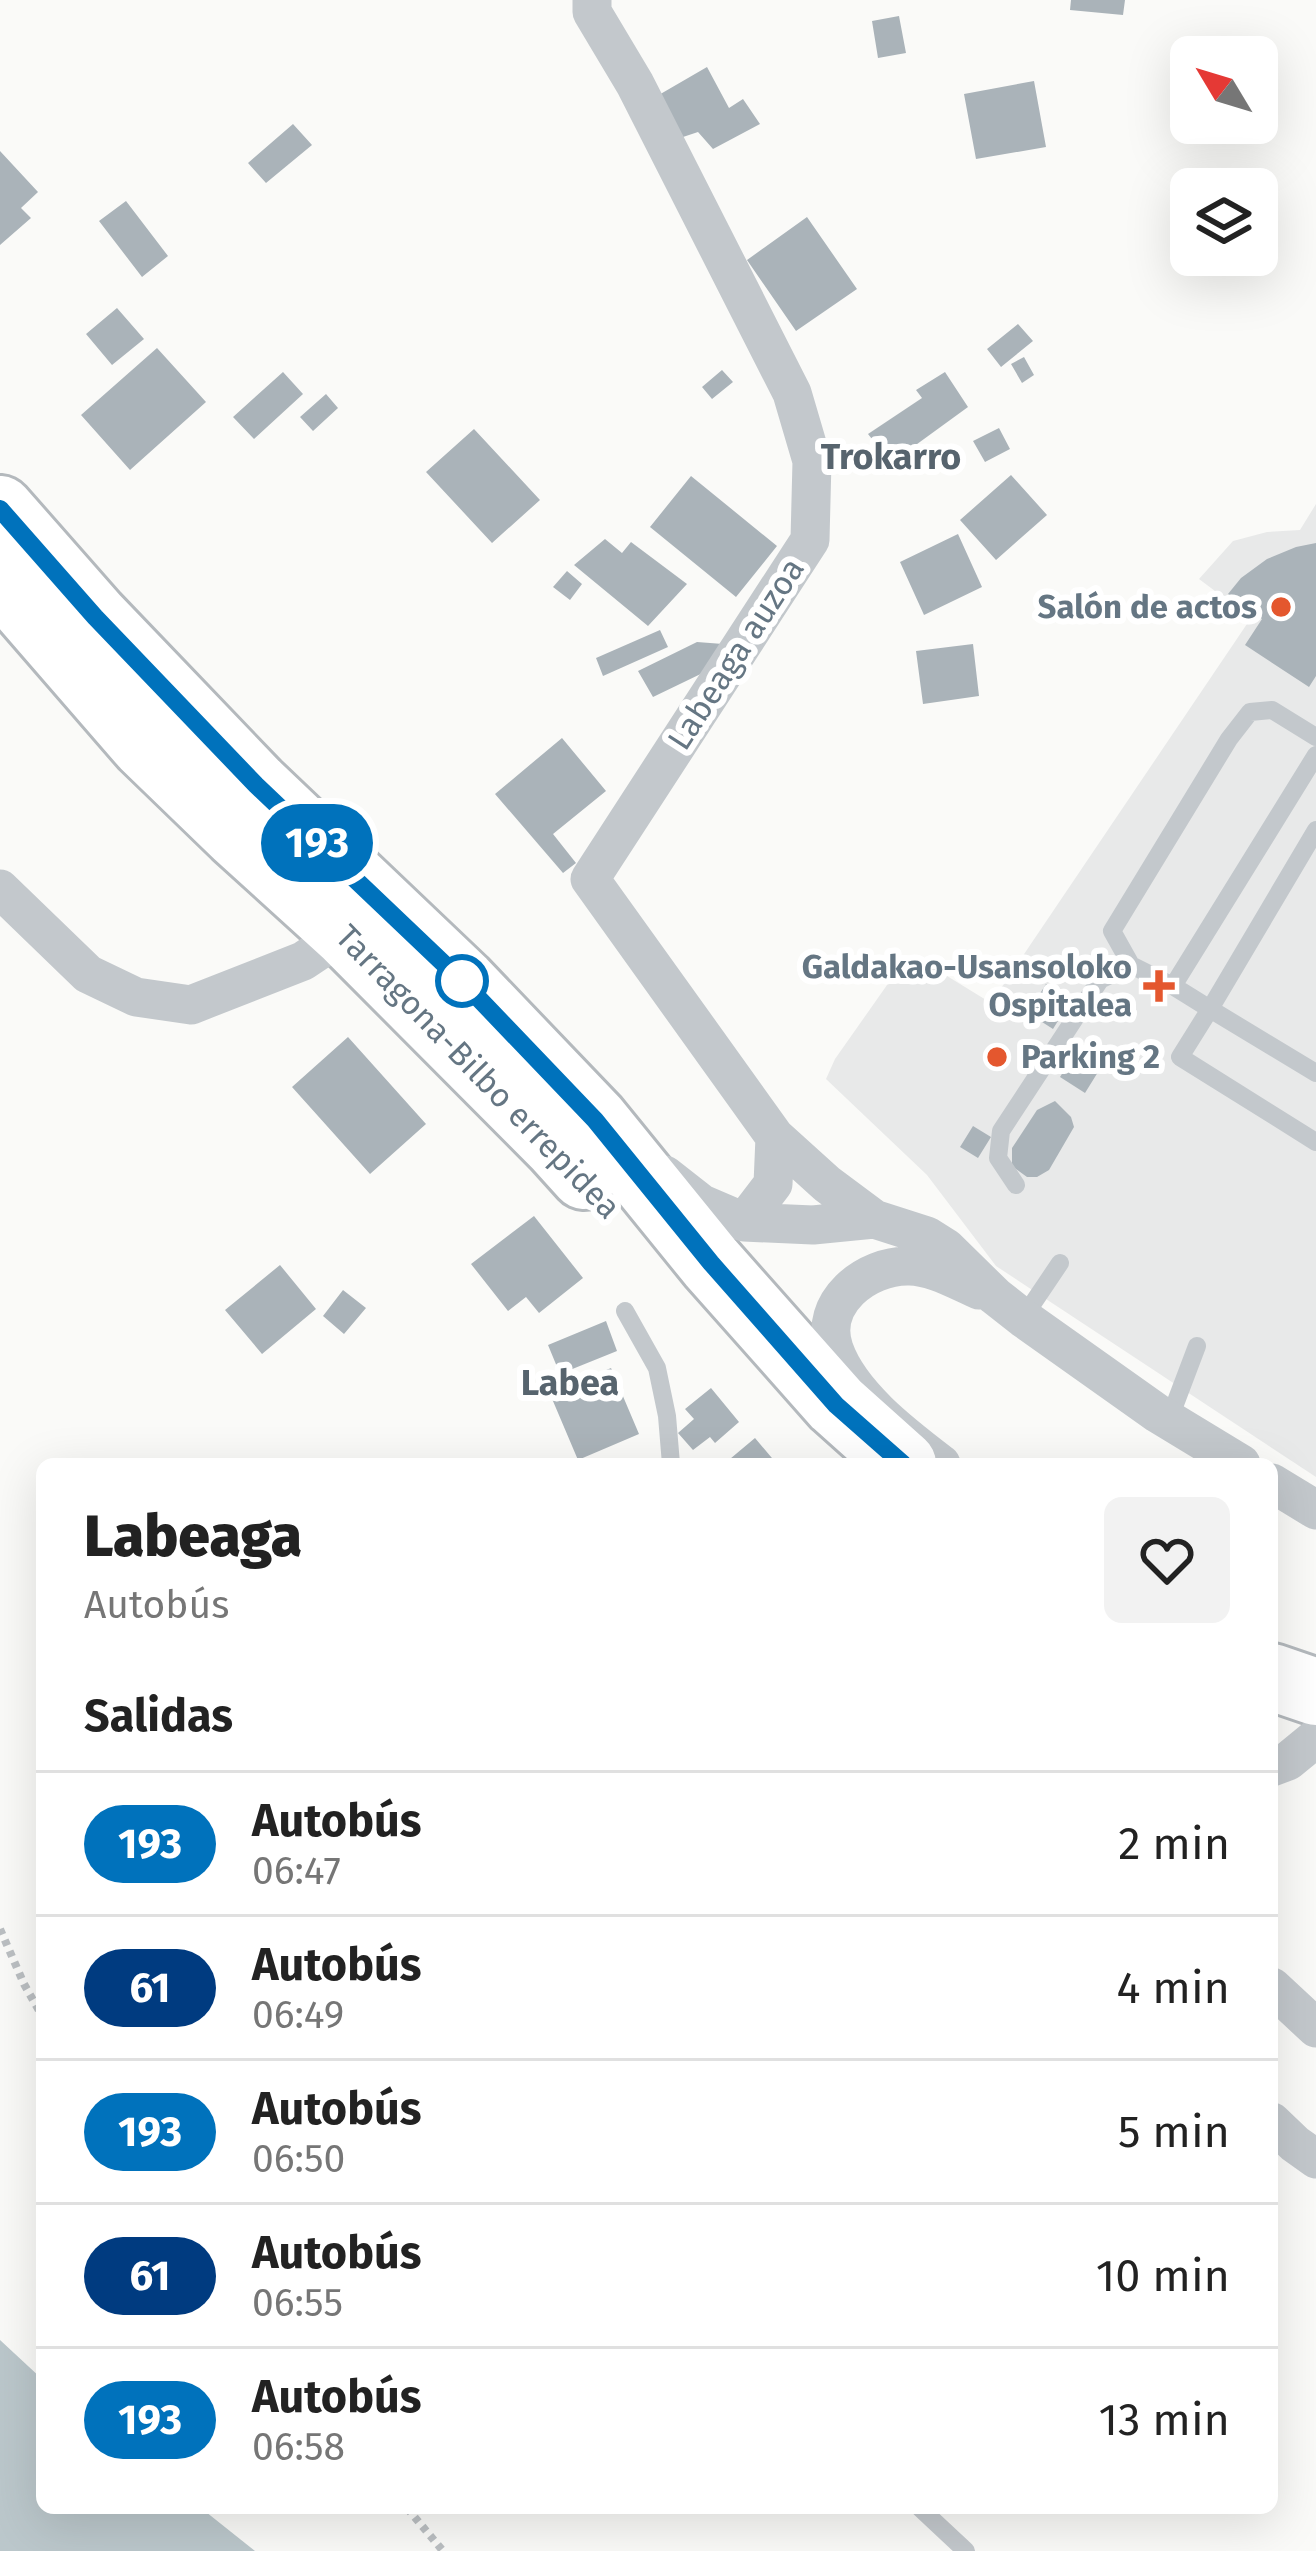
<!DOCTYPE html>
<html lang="es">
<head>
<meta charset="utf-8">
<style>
  body { margin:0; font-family:"Fira Sans",sans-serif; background:#f2f2f2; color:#222; height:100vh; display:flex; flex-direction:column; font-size:45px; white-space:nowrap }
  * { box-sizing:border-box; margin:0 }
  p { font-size:39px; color:#767676 }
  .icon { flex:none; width:66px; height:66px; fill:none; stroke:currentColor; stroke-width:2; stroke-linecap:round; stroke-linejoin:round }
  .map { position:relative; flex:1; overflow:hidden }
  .side { position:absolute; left:36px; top:1458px; width:1242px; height:1056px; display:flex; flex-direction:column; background:#fff; border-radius:18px; box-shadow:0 12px 48px #0002 }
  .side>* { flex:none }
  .badge { padding:0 24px; border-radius:39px; font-size:42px; line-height:78px }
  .needle { width:78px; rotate:308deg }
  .buttons { position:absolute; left:1170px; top:36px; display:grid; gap:24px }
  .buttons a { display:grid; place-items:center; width:108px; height:108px; border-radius:18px; background:#fff; box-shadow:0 12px 48px #0002; font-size:60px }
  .map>.badge { position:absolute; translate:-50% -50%; box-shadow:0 0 0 6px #fff }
  h2 { padding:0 48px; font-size:45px; line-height:108px }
  .round { display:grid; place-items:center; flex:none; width:126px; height:126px; border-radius:18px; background:#f2f2f2 }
  .headline { display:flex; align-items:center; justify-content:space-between; height:204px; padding:0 48px }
  h1 { font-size:57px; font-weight:800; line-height:90px }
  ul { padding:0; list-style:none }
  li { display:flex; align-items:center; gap:36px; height:144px; padding:0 48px; border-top:3px solid #e0e0e0 }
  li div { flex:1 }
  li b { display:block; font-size:45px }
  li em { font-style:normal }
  li .badge { min-width:132px; font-weight:700; text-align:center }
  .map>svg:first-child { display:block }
</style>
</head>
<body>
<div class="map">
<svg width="1316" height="2551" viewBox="0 0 1316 2551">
  <rect width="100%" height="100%" fill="#fafaf8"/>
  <!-- built -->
  <path fill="#e8e9e9" d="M1316,504V1477L996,1266L927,1175L826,1079L835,1059L899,968L921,960L991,1003L1251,618L1199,579L1233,541L1267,532L1300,530Z"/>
  <!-- water -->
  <path fill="#bbc7cb" d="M0,2340L42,2379V2508H201L255,2551H0Z"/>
  <!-- building -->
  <path fill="#aab3b9" d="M1071,0H1125L1123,15L1070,10Z
    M899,16L906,53L878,58L872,21Z
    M707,67L729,108L743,99L760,124L713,149L698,132L680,138L657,96Z
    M1034,81L1046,147L976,159L964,94Z
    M293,124L312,145L266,183L248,163Z
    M0,151L38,192L21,208L31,218L0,245Z
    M126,201L168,256L142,277L99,221Z
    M807,217L857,289L796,331L747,260Z
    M117,308L144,339L112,365L86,334Z
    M1018,324L1033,341L1001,367L987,349Z
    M157,348L206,402L130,470L81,415Z
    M1024,357L1034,375L1022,383L1011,364Z
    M722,370L733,382L712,399L702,387Z
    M283,372L303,394L254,439L233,417Z
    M945,372L968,407L891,463L868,434L922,398L916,390Z
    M326,394L338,408L313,431L300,417Z
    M999,428L1010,449L985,462L973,441Z
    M474,429L540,500L492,543L426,472Z
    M1011,475L1047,515L996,560L960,520Z
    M691,476L777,546L736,597L650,527Z
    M958,534L982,587L924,615L900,562Z
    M605,539L622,553L631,542L687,584L648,626L574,565Z
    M1316,543V676L1309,687L1245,645L1262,619L1228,594L1241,578L1267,559L1296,547Z
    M567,571L582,584L570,600L553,587Z
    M660,630L668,647L603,676L596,658Z
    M697,642L723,644L711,669L653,697L638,671Z
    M973,644L979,696L923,704L916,651Z
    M562,738L606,791L553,834L576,863L563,873L495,794Z
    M1046,984L1071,1000L1053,1029L1028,1013Z
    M348,1037L426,1124L370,1174L292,1087Z
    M1078,1048L1103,1064L1085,1093L1060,1077Z
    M1055,1101L1071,1117L1074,1127L1049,1170L1037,1177H1027L1012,1166V1148L1037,1110Z
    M973,1126L991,1137L978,1158L960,1147Z
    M534,1216L583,1278L539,1313L526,1297L508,1311L471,1264Z
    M280,1265L316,1309L262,1354L225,1310Z
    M343,1290L366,1308L344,1334L323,1316Z
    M606,1321L617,1351L560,1374L548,1345Z
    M611,1368L639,1434L578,1460L550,1394Z
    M711,1388L739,1422L715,1443L710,1437L693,1450L678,1433L694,1419L685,1409Z
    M755,1438L777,1464H724Z"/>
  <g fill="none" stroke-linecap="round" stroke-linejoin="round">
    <!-- highway casing -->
    <g stroke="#b4b9bd" stroke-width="72">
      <path id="highway" d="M0,509L95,617L256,785L463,982L595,1120L711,1263L836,1404L903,1464
        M0,579L144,745L236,834L345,933L556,1145L584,1176
        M1272,1677L1316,1692"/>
    </g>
    <!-- path -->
    <path stroke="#bbbfc2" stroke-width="8" stroke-dasharray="6 6" stroke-linecap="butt" d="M0,1929L24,1984L42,2016
      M407,2508L443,2551"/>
    <!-- lane -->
    <path stroke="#c3c8cc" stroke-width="18" d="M1316,755L1173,986L1210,1009L1316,830
      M1173,986L1131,965L1112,931L1229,739L1250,712L1272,710L1316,737
      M1316,1073L1210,1009L1180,1057L1316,1142
      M1016,1185L998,1158L1001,1131L1100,980L1131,965
      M625,1311L657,1368L667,1416L671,1464
      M1023,1318L1060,1263
      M1169,1420L1197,1346
      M920,2508L966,2551"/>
    <!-- street -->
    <path stroke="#c3c8cc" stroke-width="39" d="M592,0V12L635,84L792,393L812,461L810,540L590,879L775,1137L827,1184L874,1219
      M0,889L88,974L136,997L191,1005L303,961L345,933
      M665,1175L702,1204L744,1222L813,1225L874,1219L927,1236L946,1248L995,1296L1023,1318L1157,1413L1241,1464
      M744,1222L773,1184L775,1137
      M941,1464C903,1435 850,1395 834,1349C818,1303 866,1265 909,1266C932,1266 958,1281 979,1290
      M1272,1483L1316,1510
      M1272,1767L1288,1761L1316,1738
      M1272,1987L1316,2028
      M1272,2122L1295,2144L1316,2159"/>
    <!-- highway -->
    <use href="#highway" stroke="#fff" stroke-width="66"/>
  </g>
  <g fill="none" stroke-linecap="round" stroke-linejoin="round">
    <!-- line casing -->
    <g stroke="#fff" stroke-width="27">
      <path id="line" d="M0,509L95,617L256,785L463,982L595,1120L711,1263L836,1405L903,1464"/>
    </g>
    <!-- line -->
    <use href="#line" stroke="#0072bc" stroke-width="18"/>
  </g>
  <!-- markers -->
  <g fill="#e4572e" stroke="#fff" stroke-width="4.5">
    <circle cx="1281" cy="607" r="12"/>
    <path d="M1153 968h12v12h12v12h-12v12h-12v-12h-12v-12h12z"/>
    <circle cx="997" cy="1057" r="12"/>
  </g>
  <circle fill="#fff" stroke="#0072bc" stroke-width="6" cx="462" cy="981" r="24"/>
  <g text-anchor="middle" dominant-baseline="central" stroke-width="12" stroke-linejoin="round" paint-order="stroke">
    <!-- poi labels -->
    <g font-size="33" font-weight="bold" fill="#657683" stroke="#fff" text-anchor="end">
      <text x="1257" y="607">Salón de actos</text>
      <text x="1132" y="967">Galdakao-Usansoloko<tspan x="1132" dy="38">Ospitalea</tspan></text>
      <text x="1021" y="1057" text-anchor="start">Parking 2</text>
    </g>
    <!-- street labels -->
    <g font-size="33" fill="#657683" stroke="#fff">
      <text transform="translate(736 654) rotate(-57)">Labeaga auzoa</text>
      <text transform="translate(478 1072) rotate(46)">Tarragona-Bilbo errepidea</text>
    </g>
    <!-- neighbourhood labels -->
    <g font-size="36" font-weight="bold" fill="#57646e" stroke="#fff">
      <text x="891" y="457">Trokarro</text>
      <text x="570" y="1383">Labea</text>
    </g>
  </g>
</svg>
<div class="buttons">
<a><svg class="needle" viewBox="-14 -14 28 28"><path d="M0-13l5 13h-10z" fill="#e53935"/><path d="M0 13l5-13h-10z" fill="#767676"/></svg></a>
<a><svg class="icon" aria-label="layers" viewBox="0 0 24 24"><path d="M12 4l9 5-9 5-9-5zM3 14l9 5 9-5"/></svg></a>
</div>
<b class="badge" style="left:317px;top:843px;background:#0072bc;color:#fff">193</b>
<section class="side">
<div class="headline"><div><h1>Labeaga</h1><p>Autobús</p></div><a class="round"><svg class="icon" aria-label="heart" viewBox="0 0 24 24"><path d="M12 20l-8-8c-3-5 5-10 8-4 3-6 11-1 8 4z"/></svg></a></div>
<h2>Salidas</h2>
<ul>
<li><span class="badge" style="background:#0072bc;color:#fff">193</span><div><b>Autobús</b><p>06:47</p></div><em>2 min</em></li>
<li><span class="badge" style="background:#003b80;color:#fff">61</span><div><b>Autobús</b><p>06:49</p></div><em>4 min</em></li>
<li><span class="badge" style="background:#0072bc;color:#fff">193</span><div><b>Autobús</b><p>06:50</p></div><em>5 min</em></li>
<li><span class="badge" style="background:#003b80;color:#fff">61</span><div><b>Autobús</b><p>06:55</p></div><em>10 min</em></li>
<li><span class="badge" style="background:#0072bc;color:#fff">193</span><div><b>Autobús</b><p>06:58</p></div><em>13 min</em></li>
</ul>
</section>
</div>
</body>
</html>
